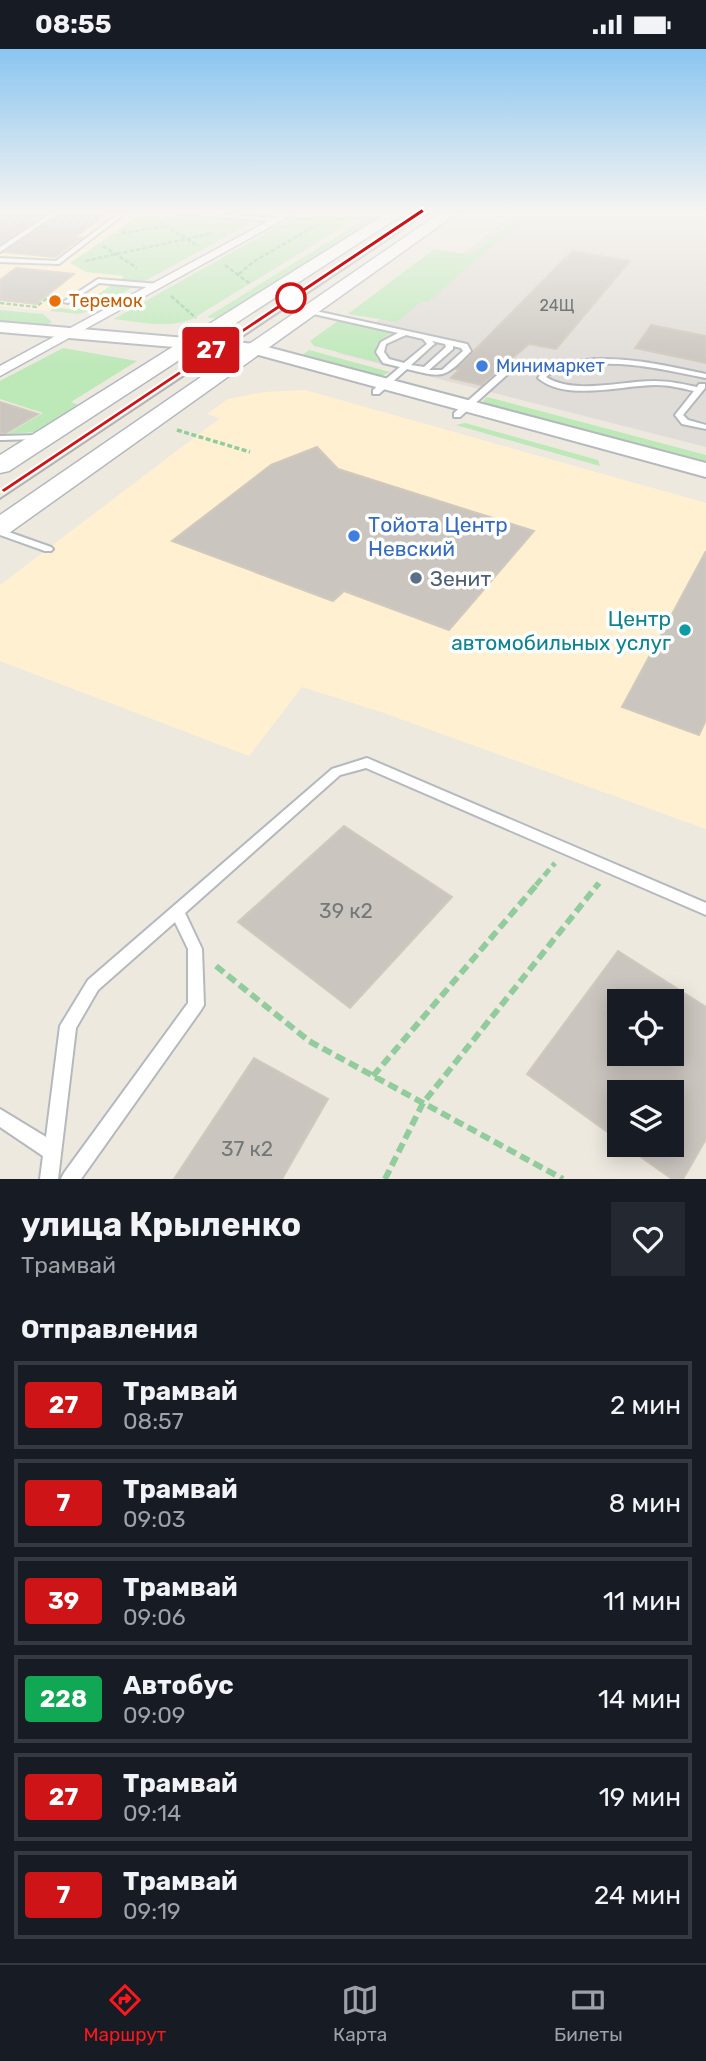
<!DOCTYPE html>
<html lang="ru">
<head>
<meta charset="utf-8">
<style>
  body { margin:0; font-family:Rubik,sans-serif; background:#242831; color:#f1f3f6; height:100vh; display:flex; flex-direction:column; font-size:26px; white-space:nowrap }
  * { box-sizing:border-box; margin:0 }
  p { font-size:23px; color:#9ea1a6 }
  .icon { flex:none; width:38px; height:38px; fill:none; stroke:currentColor; stroke-width:2; stroke-linecap:round; stroke-linejoin:round }
  .map { position:relative; height:1130px; overflow:hidden }
  .drawer { display:flex; flex-direction:column; background:#171b24; flex:1 }
  .drawer>* { flex:none }
  .badge { padding:0 14px; border-radius:5px; font-size:24px; line-height:46px }
  .buttons { position:absolute; left:607px; top:940px; display:grid; gap:14px }
  .buttons a { display:grid; place-items:center; width:77px; height:77px; border-radius:0px; background:#171b24; box-shadow:0 4px 18px #0003; font-size:35px }
  .map>.badge { position:absolute; translate:-50% -50%; box-shadow:0 0 0 4px #fff }
  h2 { padding:0 21px; font-size:26px; line-height:63px }
  .round { display:grid; place-items:center; flex:none; width:74px; height:74px; border-radius:0px; background:#242831 }
  .summary { display:flex; align-items:center; justify-content:space-between; height:119px; padding:0 21px }
  h1 { font-size:33px; font-weight:700; line-height:52px }
  ul { padding:0; list-style:none }
  li { display:flex; align-items:center; gap:21px; height:88px; margin:0 14px 10px; padding:0 7px; border:4px solid #363941; border-radius:0px }
  li div { flex:1 }
  li b { display:block; font-size:26px }
  li em { font-style:normal }
  li .badge { min-width:77px; font-weight:700; text-align:center }
  .status { display:flex; justify-content:space-between; align-items:center; height:49px; padding:0 35px; background:#171b24; direction:ltr }
  .status svg { height:19px; fill:currentColor }
  .tab-bar { display:flex; justify-content:space-around; align-items:center; height:98px; border-top:2px solid #363941; background:#171b24; font-size:19px; color:#9ea1a6 }
  .tab-bar a { display:grid; justify-items:center; gap:4px }
  .tab-bar .selected { color:#fa181d }
  .map>svg:first-child { display:block }
</style>
</head>
<body>
<div class="status"><b>08:55</b><svg viewBox="0 0 49 12"><path d="M0 12V9h3v3zM5 12V6h3v6zM10 12V3h3v9zM15 12V0h3v12zM26 1h20v11H26zM47 4h2v5h-2z"/></svg></div>
<div class="map">
<svg width="706" height="1130" viewBox="0 0 706 1130">
  <rect width="100%" height="100%" fill="#ede9df"/>
  <!-- commercial -->
  <path fill="#fff0d2" d="M52,162H274L90,262L78,265L0,257V196Z
    M305,341L706,454V780L381,663L302,638L249,707L0,612V536L220,369L207,365L228,350L264,343Z"/>
  <!-- industrial -->
  <path fill="#e0dcd7" d="M517,162H706V398L337,304Z"/>
  <!-- green -->
  <path fill="#bde8b8" d="M146,162L257,171L143,233L119,232L124,227L86,223L70,214Z
    M305,162H369L192,270C167,280 140,273 114,270Z
    M378,162H387L216,270L207,268Z
    M521,165L528,166L428,253L422,252L397,273L348,265L434,200L472,206Z
    M113,235L135,237L90,262L78,265L50,262L54,258L75,261Z
    M0,261L43,265L52,273L45,277L0,272Z
    M339,271L391,283L376,296L377,310L385,315L314,297L310,292Z
    M63,299L137,312L71,353L78,356L35,383L7,385L43,364L0,350V332Z
    M309,301L390,323L380,328L301,307Z
    M487,348L706,406V416L485,356L483,352Z
    M465,374L598,411L600,417L456,376Z"/>
  <!-- building -->
  <path fill="#cac5be" stroke="#d2c9bd" stroke-width="2" fill-rule="evenodd" d="M0,162H51L0,195Z
    M63,162H110L74,189H81L55,208L4,203Z
    M572,202L630,212L556,300L529,295L481,336L451,329L459,321L456,320Z
    M16,219L74,225L36,255L0,251V231Z
    M651,276L706,287V314L635,299Z
    M0,353L38,365L6,384H0Z
    M317,398L338,420L534,482L449,581L344,542L333,552L172,492L271,416Z
    M706,502V671L699,686L622,658Z
    M344,777L452,848L350,959L238,873Z
    M618,902L706,958V1090L683,1130H672L624,1096H672V1043H620V1092L527,1025ZM620,952H672V1004H620Z
    M254,1009L328,1050L282,1130H174Z"/>
  <g fill="none" stroke-linecap="round" stroke-linejoin="round">
    <!-- service casing -->
    <g stroke="#b5b9be" stroke-width="4">
      <path id="service" d="M55,162H61L0,203V198Z
        M122,162H128L59,215L0,213V209L56,212Z
        M172,162L278,169L281,171L278,173L174,164Z
        M98,230L158,235L161,237L158,239L99,234L68,254L63,253Z
        M311,261L467,295L471,302C444,330 443,329 407,320L379,345H373V341L400,318L383,314L376,303L381,293L398,284L309,264L308,263ZM406,286L423,290L427,295L404,314L389,310L384,303L386,295ZM432,292L445,295L446,298L424,318L411,316L433,296L435,295ZM453,297L461,299L463,302L442,321H429L453,300Z
        M596,310C636,309 667,317 706,325V329C661,320 622,310 576,317C565,318 554,320 546,328C574,346 622,332 654,332C669,332 683,335 697,338L699,335H705V339L683,366L688,371L706,376V380L682,375L675,366L694,342C681,339 669,336 656,336C622,336 566,353 538,329C551,312 576,312 596,310Z
        M513,312L520,314L460,368H454V364Z
        M40,386H43V390L0,391V387Z
        M0,480L51,498L53,500L51,502H45L0,486Z
        M367,709L706,854V866L366,719L340,726L185,864L202,900L204,956L201,961L81,1130H61L64,1124L188,954V900L175,873L98,941L76,979L58,1130H40L43,1107L0,1078V1060L46,1088L60,977L88,931L332,720Z"/>
    </g>
    <!-- minor casing -->
    <g stroke="#b5b9be" stroke-width="3">
      <path id="minor" d="M287,162H299L0,327V317Z"/>
    </g>
    <!-- tertiary casing -->
    <g stroke="#b5b9be" stroke-width="4">
      <path id="tertiary" d="M0,273L256,295L706,414V428L255,305L0,283Z"/>
    </g>
    <!-- secondary casing -->
    <g stroke="#b3b8be" stroke-width="3">
      <path id="secondary" d="M390,162H408L9,422L0,424V406Z
        M443,162H460L9,484L0,486V466Z"/>
    </g>
    <!-- path-far3 -->
    <path stroke="#92cc9c" stroke-width="2.5" stroke-dasharray="4.5 2" stroke-linecap="butt" d="M143,162L198,197
      M122,184L169,177
      M103,197L137,219
      M85,212L213,184
      M225,216L249,234
      M239,225L253,213L341,162
      M171,247L196,269
      M0,254L36,258L51,246"/>
    <!-- path-far2 -->
    <path stroke="#92cc9c" stroke-width="3.5" stroke-dasharray="5 2.5" stroke-linecap="butt" d="M177,381L250,403"/>
    <!-- path-far1 -->
    <path stroke="#92cc9c" stroke-width="5" stroke-dasharray="8 4.5" stroke-linecap="butt" d="M536,836L555,814"/>
    <!-- path -->
    <path stroke="#92cc9c" stroke-width="6" stroke-dasharray="10 5" stroke-linecap="butt" d="M216,917L309,992L563,1130
      M373,1027L538,834
      M385,1130L423,1054L599,834"/>
    <!-- service -->
    <use href="#service" fill="#fff" fill-rule="evenodd"/>
    <!-- minor -->
    <use href="#minor" fill="#fff" fill-rule="evenodd"/>
    <!-- tertiary -->
    <use href="#tertiary" fill="#fff" fill-rule="evenodd"/>
    <!-- secondary -->
    <use href="#secondary" fill="#fff" fill-rule="evenodd"/>
    <!-- tram -->
    <path stroke="#b2b3b3" stroke-width="2" d="M0,450L431,162"/>
  </g>
  <!-- sky -->
  <linearGradient id="sky" x2="0" y2="1"><stop stop-color="#8ac5f1"/><stop offset="0.51" stop-color="#f7f5f1"/><stop offset="1" stop-color="#f7f5f1" stop-opacity="0"/></linearGradient>
  <rect width="706" height="320" fill="url(#sky)"/>
  <!-- line -->
  <path fill="#ce1417" stroke="#fff" stroke-width="2" d="M422,159L425,163L4,444L0,441Z"/>
  <!-- markers -->
  <circle fill="#fff" stroke="#ce1417" stroke-width="3.5" cx="291" cy="249" r="14"/>
  <circle fill="#e8710a" stroke="#fff" stroke-width="2.5" cx="55" cy="252" r="7"/>
  <g fill="#3f7fe0" stroke="#fff" stroke-width="2.5">
    <circle cx="482" cy="317" r="7"/>
    <circle cx="354" cy="487" r="7"/>
  </g>
  <circle fill="#5c6f8a" stroke="#fff" stroke-width="2.5" cx="416" cy="529" r="7"/>
  <circle fill="#0f9aa8" stroke="#fff" stroke-width="2.5" cx="685" cy="581" r="7"/>
  <g text-anchor="middle" dominant-baseline="central" stroke-width="7" stroke-linejoin="round" paint-order="stroke">
    <!-- far-number labels -->
    <g font-size="16" fill="#747879">
      <text x="557" y="256">24Щ</text>
    </g>
    <!-- far-food labels -->
    <g font-size="18" fill="#c56008" stroke="#fff" text-anchor="start">
      <text x="69" y="252">Теремок</text>
    </g>
    <!-- far-shop labels -->
    <g font-size="18" fill="#366cbe" stroke="#fff" text-anchor="start">
      <text x="496" y="317">Минимаркет</text>
    </g>
    <!-- shop labels -->
    <g font-size="21" fill="#366cbe" stroke="#fff" text-anchor="start">
      <text x="368" y="475">Тойота Центр<tspan x="368" dy="24">Невский</tspan></text>
    </g>
    <!-- service labels -->
    <g font-size="21" fill="#4e5e75" stroke="#fff" text-anchor="start">
      <text x="430" y="529">Зенит</text>
    </g>
    <!-- culture labels -->
    <g font-size="21" fill="#0d838f" stroke="#fff" text-anchor="end">
      <text x="671" y="569">Центр<tspan x="671" dy="24">автомобильных услуг</tspan></text>
    </g>
    <!-- near-number labels -->
    <g font-size="21" fill="#747879">
      <text x="346" y="861">39 к2</text>
      <text x="247" y="1099">37 к2</text>
    </g>
  </g>
</svg>
<div class="buttons">
<a><svg class="icon" aria-label="locate" viewBox="0 0 24 24"><circle cx="12" cy="12" r="6"/><path d="M12 2v4M12 18v4M2 12h4M18 12h4"/></svg></a>
<a><svg class="icon" aria-label="layers" viewBox="0 0 24 24"><path d="M12 4l9 5-9 5-9-5zM3 14l9 5 9-5"/></svg></a>
</div>
<b class="badge" style="left:211px;top:301px;background:#ce1417;color:#fff">27</b>
</div>
<section class="drawer">
<div class="summary"><div><h1>улица Крыленко</h1><p>Трамвай</p></div><a class="round"><svg class="icon" aria-label="heart" viewBox="0 0 24 24"><path d="M12 20l-8-8c-3-5 5-10 8-4 3-6 11-1 8 4z"/></svg></a></div>
<h2>Отправления</h2>
<ul>
<li><span class="badge" style="background:#ce1417;color:#fff">27</span><div><b>Трамвай</b><p>08:57</p></div><em>2 мин</em></li>
<li><span class="badge" style="background:#ce1417;color:#fff">7</span><div><b>Трамвай</b><p>09:03</p></div><em>8 мин</em></li>
<li><span class="badge" style="background:#ce1417;color:#fff">39</span><div><b>Трамвай</b><p>09:06</p></div><em>11 мин</em></li>
<li><span class="badge" style="background:#10a855;color:#fff">228</span><div><b>Автобус</b><p>09:09</p></div><em>14 мин</em></li>
<li><span class="badge" style="background:#ce1417;color:#fff">27</span><div><b>Трамвай</b><p>09:14</p></div><em>19 мин</em></li>
<li><span class="badge" style="background:#ce1417;color:#fff">7</span><div><b>Трамвай</b><p>09:19</p></div><em>24 мин</em></li>
</ul>
</section>
<nav class="tab-bar">
<a class="selected"><svg class="icon" aria-label="directions" viewBox="0 0 24 24"><path d="M12 3l9 9-9 9-9-9zM9 14v-3h6M13 9l2 2-2 2"/></svg>Маршрут</a>
<a><svg class="icon" aria-label="map" viewBox="0 0 24 24"><path d="M3 6l6-2 6 2 6-2v14l-6 2-6-2-6 2zM9 4v14M15 6v14"/></svg>Карта</a>
<a><svg class="icon" aria-label="tickets" viewBox="0 0 24 24"><path d="M3 7h18v10H3zM15 7v10"/></svg>Билеты</a>
</nav>
</body>
</html>
